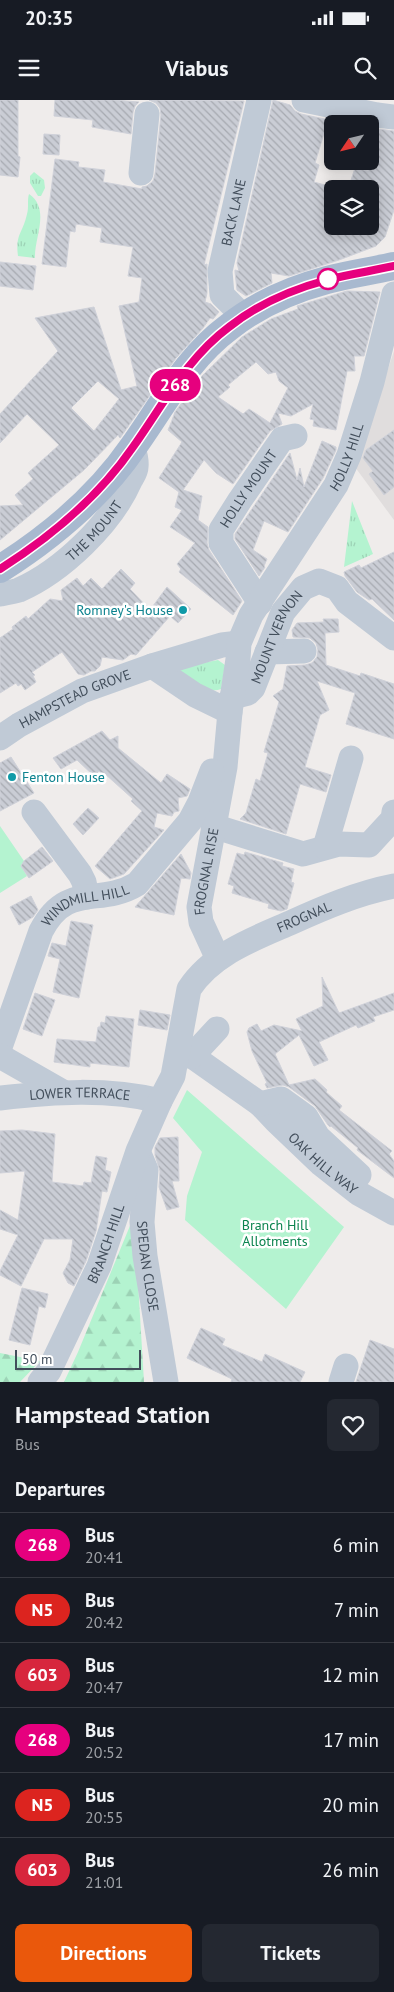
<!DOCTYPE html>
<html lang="en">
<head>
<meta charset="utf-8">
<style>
  body { margin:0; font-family:"PT Sans",sans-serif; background:#242831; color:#f1f3f6; height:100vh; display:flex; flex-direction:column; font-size:19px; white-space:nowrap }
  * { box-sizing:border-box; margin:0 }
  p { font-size:16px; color:#9ea1a6 }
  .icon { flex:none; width:28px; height:28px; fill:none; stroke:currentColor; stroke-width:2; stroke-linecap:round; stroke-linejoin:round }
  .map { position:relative; height:1282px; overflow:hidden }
  .panel { display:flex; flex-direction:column; background:#171b24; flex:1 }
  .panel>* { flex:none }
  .badge { padding:0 10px; border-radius:16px; font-size:18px; line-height:32px }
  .needle { width:32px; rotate:235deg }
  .controls { position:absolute; left:324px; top:15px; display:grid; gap:10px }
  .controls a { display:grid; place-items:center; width:55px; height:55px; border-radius:8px; background:#171b24; box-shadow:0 2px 12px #0003; font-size:25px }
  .scale { position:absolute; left:15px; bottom:12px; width:126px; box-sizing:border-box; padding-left:5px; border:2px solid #424e5b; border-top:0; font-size:14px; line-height:18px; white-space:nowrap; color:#424e5b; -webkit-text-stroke:4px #fff; paint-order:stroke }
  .map>.badge { position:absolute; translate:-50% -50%; box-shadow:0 0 0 2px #fff }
  h2 { padding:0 15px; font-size:19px; line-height:45px }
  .round { display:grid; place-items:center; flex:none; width:52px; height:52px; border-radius:8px; background:#242831 }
  .summary { display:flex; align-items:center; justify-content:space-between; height:85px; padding:0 15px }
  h1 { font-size:24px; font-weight:700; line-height:38px }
  .button { display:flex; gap:10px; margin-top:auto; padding:10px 15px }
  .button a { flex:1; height:58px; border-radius:8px; background:#ea580c; color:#fff; font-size:20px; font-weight:700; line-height:58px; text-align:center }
  .button a+a { background:#242831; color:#f1f3f6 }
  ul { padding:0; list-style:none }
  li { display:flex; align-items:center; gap:15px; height:65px; padding:0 15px; border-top:1px solid #363941 }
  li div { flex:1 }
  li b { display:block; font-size:19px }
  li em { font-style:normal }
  li .badge { min-width:55px; font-weight:700; text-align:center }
  .status { display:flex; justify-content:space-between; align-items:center; height:35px; padding:0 25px; background:#171b24; direction:ltr }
  .status svg { height:14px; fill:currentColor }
  header { display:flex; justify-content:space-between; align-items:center; height:65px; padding:0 15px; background:#171b24; font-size:22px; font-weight:700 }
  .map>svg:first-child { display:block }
</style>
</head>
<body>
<div class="status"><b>20:35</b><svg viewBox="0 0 49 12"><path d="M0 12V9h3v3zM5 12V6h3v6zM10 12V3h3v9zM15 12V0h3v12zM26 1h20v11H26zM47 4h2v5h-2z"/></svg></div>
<header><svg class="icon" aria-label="menu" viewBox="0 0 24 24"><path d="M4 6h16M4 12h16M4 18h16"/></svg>Viabus<svg class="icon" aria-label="search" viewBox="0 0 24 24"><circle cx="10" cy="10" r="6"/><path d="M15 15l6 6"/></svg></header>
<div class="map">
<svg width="394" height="1282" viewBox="0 0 394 1282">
  <defs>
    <pattern id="grass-tufts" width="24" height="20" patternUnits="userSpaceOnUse" patternTransform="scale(1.25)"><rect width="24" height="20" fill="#b4f3d0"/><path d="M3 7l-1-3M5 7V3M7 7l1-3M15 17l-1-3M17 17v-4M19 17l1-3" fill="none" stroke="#9cd2b5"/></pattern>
    <pattern id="forest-firs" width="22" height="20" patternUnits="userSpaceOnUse" patternTransform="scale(1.25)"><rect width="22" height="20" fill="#b4f3d0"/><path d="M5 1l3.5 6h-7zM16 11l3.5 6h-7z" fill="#9cd2b5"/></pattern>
    <pattern id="building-back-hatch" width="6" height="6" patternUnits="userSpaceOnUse" patternTransform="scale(1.25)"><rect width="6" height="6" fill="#cacdd5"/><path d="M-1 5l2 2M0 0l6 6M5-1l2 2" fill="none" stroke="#a6a9b0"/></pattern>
  </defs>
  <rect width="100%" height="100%" fill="#efeceb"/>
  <!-- education -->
  <path fill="#e0dddd" d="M394,251V420L355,367Z"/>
  <!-- grass -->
  <path fill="url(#grass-tufts)" d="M34,72L44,80L45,88L41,96H38L30,83V76Z
    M29,94C51,109 34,138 35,158L18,156C15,134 23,133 27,114C29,107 27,100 29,94Z
    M352,401L373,454L344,467Z
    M218,560L225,565L221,589C206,595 188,577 176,568Z"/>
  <!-- forest -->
  <path fill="url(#forest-firs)" d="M134,1116L144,1282H64L78,1252Z
    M0,1253L40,1261L20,1282H0Z"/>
  <!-- garden -->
  <path fill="#b4f3d0" d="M0,726L24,761L21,766L27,776L0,793Z
    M187,990L344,1127L286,1209L185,1120L187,1096L202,1052L173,1018Z"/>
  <!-- building -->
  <path fill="url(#building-back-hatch)" stroke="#cfd1d9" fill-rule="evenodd" d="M0,0H18V56L20,57L18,77L0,75Z
    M55,0H113L139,2L135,6L133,12L131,34L92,27L93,20L54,16Z
    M149,0L244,1L204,165L207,164V193L205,202L211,204L219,212L213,219L210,218L203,228L176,258L120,338L118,335L84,370L0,440V406L23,405L15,395L33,379L28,373L59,345L27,314L0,343V314L58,251L35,218L94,207L121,290L137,286L119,206L139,202L142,178L128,176L133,147L100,142L102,128L76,124L75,132L70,131L66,167L42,164L55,59L79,62L78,67L105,70L103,82L142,89V87L147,86L153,81L155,74L161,15L160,8L156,3ZM98,281L119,299L94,331L71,308Z
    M273,0L290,5L295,11L301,14L348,24H332V32L325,30L315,63L319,65L314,82L332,87V126H370V89H348L355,68L368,71L375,42L370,41V28L394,31V110L385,137L376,146L339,160L289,176L271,173L272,183L246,196L237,190L235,172V170L239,171L237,163Z
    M44,34L60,35L59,55L43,54Z
    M0,162L36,166L33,190L0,186Z
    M347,191L380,192L364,256H354L355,271H347L336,330L313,326L314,320L310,319L313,304L291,316L278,313L282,324L270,331L233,384L216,373L204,360L183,390L202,396L198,420L208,427L207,443L209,450L242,501L233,515L179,472L181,469L177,464L195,443L170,427L182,410L175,407L179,392L159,378L182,342L168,330L171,323L175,312L200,278L242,237L271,219L298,209L297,206ZM256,262L268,274L276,272L279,281L288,288L270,323L249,309L243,314L218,297L230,287L228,285Z
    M394,330V387L384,395L369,374L373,371L363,358L366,350Z
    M322,341L336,347V350L323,378L288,432L264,421L253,450L267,459L264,466L265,467L259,476L235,439V434L290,353L297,380L300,368L304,387Z
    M394,452V520L372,499L369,500L357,492L345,476L344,472L359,465L361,468Z
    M121,469L135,483L130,489L150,510L167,487L191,509L178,523L170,516L136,555L131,554L123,560L102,557L100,566L95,571H91L84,575L78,574L62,552L32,572L35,575L33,576L36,582L25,590L21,584L18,586L16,583L0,593V538L13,529L12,527L26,516L28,519L50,499L63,501L61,490L77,478L83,486L91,478L102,489Z
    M323,519H338L339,532L325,533L326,565L360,576L361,573L394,584V639L346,624L355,593L317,581L329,610L320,615L305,667L331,675L326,692L300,684L286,734L240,719L246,713L256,679L260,681L268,653L264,652L279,602L273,596L283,589L287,566L305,565L312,563L317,557L318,550L316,543L310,538L293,537L292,530L297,523L324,522Z
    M102,631L110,640L118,636V648L161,683L167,674L190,689L187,696L178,698L179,711L174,712L172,716L157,713L154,727L164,730L124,774L110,779L95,766L142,711L131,701L133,699L104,673L103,675L99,671L94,676L77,660L61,669L53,658Z
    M11,657L34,693L0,711V663Z
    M88,708L99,718L83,735L73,724Z
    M42,747L53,761L29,778L21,766L24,761Z
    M245,752L283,763L282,766L294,769L291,782L294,783L287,809L281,811L268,808L269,804L232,793L234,786L228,784L237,753L244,755Z
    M181,754L191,773L190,779L181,778L174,815L135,807Z
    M31,796L38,810L33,817L19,825L10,807Z
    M71,821L93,825L79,898L53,892L60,859L48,856L52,843L66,846Z
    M322,877L339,913L394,893V910L373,917L375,921L358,928L356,925L319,942L328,960L314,966L299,935L275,954L289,985L315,979L327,990L326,992L342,1006L339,1010L392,1051L389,1054L394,1061V1078L357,1050L358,1048L331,1026L330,1027L328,1025L315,1006L289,987L283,985L267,988L265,984L267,983L252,951L247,932L249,928L257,924L261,931L274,925L302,931L296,919L323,906Z
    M35,893L55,900L42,936L23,929Z
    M140,910L170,915L167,930L138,925Z
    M106,916L134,919L129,967L90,963V967L54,962L57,939L96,942L98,927H100L101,922L105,923Z
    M22,1030L55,1034L52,1082L83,1086L84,1082L91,1083L96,1056L107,1058L105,1070L111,1072L107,1092L102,1091L96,1131L86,1161L74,1186L68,1183L63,1173L70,1160L73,1139H44L21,1186L0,1175V1171L18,1135L0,1129V1110L18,1120L25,1071L0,1073V1031Z
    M178,1037L179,1081H172L179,1107L167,1110L159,1087L160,1071L155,1055V1047L160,1038Z
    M22,1188L48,1194L45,1208L39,1206L30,1245L9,1240Z
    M201,1228L225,1239L222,1245L262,1262L265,1254L305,1272L300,1282H231L232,1279L187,1258Z
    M370,1240L394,1249V1282H356Z"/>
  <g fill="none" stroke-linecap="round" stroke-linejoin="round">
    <!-- minor -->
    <g stroke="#c0cad6" stroke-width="25">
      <path d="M304,0L377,15L394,17"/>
      <path d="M141,73L147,14"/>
      <path id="s1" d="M243,216L222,195L220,171L259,0"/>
      <path id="s2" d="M0,494C6,493 13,492 19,490C62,471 111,424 130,381C132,377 136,372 136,367C137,360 135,354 133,348"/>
      <path id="s3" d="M260,503L221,443V430L240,400L282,339L295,336"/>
      <path d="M267,552L304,551"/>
      <path d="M152,566L195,595L230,612"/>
      <path id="s4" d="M232,597L248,593L253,588L283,512L303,488L319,481L337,488L347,502L394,538"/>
      <path id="s5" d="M0,638L19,625L82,591L152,566L222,545L239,543"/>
      <path d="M34,712L80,774L84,782L87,797"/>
      <path d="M213,726L303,754L339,744L369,745L393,719L394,712"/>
      <path d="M325,747L351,658"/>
      <path id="s6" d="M218,859L201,822L199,807L225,667L230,612L238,559L239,543L251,515L336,385L349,355L372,282L394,194"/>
      <path id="s7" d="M0,947L41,831C67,781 99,807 137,784L190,721L200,702L212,671"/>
      <path d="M0,956L63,992"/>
      <path id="s8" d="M178,956H192L260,1004L276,1021L321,1064L358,1093L394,1113"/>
      <path d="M192,956L217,929"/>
      <path id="s9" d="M0,998C54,992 107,988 160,1001"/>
      <path d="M260,1004L281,999L306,1017L318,1037L359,1075"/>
      <path id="s10" d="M140,1056L146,1070L142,1122L145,1156L166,1282"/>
      <path id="s11" d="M40,1282L49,1271L99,1166L138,1051L160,1001L173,976L189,889C212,854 253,839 290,823C323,808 358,793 394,786"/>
      <path d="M341,1282L346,1266"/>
    </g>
    <!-- major -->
    <path stroke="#a8b9cf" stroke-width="28" d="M0,469C52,436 98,398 133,347C163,305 187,258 229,227C257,205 293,189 327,180C349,174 372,171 394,166"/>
  </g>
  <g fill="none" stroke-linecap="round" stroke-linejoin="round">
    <!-- line casing -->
    <g stroke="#fff" stroke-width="11">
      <path id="line" d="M0,469C52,436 98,398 133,347C163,305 187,258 229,227C257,205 293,189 327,180C349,174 372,171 394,166"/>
    </g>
    <!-- line -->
    <use href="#line" stroke="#e6007e" stroke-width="8"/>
  </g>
  <!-- markers -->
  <circle fill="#fff" stroke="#e6007e" stroke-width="2.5" cx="328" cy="179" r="10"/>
  <g fill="#0f9aa8" stroke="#fff" stroke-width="2">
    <circle cx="183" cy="510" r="5"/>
    <circle cx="12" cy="677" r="5"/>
  </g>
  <g text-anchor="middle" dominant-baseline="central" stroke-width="5" stroke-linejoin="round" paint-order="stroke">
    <!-- street labels -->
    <g font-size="14" fill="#424e5b" stroke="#fff">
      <text stroke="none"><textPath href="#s1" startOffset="114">BACK LANE</textPath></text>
      <text stroke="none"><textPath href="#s6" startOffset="539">HOLLY HILL</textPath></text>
      <text stroke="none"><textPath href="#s3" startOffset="134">HOLLY MOUNT</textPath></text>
      <text stroke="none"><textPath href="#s2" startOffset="116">THE MOUNT</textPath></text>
      <text stroke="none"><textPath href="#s4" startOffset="80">MOUNT VERNON</textPath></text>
      <text stroke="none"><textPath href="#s5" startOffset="85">HAMPSTEAD GROVE</textPath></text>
      <text stroke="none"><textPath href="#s6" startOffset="92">FROGNAL RISE</textPath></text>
      <text stroke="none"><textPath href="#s7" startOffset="178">WINDMILL HILL</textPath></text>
      <text stroke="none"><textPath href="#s11" startOffset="561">FROGNAL</textPath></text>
      <text stroke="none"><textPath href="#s9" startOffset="80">LOWER TERRACE</textPath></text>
      <text stroke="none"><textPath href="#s8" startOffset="184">OAK HILL WAY</textPath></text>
      <text stroke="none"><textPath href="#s11" startOffset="154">BRANCH HILL</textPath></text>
      <text stroke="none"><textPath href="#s10" startOffset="112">SPEDAN CLOSE</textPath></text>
    </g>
    <!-- culture labels -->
    <g font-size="14" fill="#0d838f" stroke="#fff" text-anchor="end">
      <text x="173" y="510">Romney's House</text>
      <text x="22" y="677" text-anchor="start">Fenton House</text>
    </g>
    <!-- park labels -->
    <g font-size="14" fill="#0c844f" stroke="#fff">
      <text x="275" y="1125">Branch Hill<tspan x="275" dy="16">Allotments</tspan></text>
    </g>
  </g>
</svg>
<div class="controls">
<a><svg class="needle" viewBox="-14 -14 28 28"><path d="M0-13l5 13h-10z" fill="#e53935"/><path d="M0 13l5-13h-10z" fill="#9ea1a6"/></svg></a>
<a><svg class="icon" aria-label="layers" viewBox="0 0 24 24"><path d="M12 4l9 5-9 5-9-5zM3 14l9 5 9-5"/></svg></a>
</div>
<div class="scale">50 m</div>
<b class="badge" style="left:175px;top:285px;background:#e6007e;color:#fff">268</b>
</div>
<section class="panel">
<div class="summary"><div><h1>Hampstead Station</h1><p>Bus</p></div><a class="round"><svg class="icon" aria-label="heart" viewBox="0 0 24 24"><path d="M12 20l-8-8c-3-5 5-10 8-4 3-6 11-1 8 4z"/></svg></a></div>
<h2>Departures</h2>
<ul>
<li><span class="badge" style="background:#e6007e;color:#fff">268</span><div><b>Bus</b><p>20:41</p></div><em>6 min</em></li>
<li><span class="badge" style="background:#dc241f;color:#fff">N5</span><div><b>Bus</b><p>20:42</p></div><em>7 min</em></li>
<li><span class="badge" style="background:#d7263d;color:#fff">603</span><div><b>Bus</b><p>20:47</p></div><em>12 min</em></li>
<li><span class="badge" style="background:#e6007e;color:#fff">268</span><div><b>Bus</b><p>20:52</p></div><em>17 min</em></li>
<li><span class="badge" style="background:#dc241f;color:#fff">N5</span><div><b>Bus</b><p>20:55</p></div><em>20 min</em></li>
<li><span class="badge" style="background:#d7263d;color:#fff">603</span><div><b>Bus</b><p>21:01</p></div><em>26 min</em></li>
</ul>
<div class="button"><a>Directions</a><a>Tickets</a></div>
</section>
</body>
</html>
